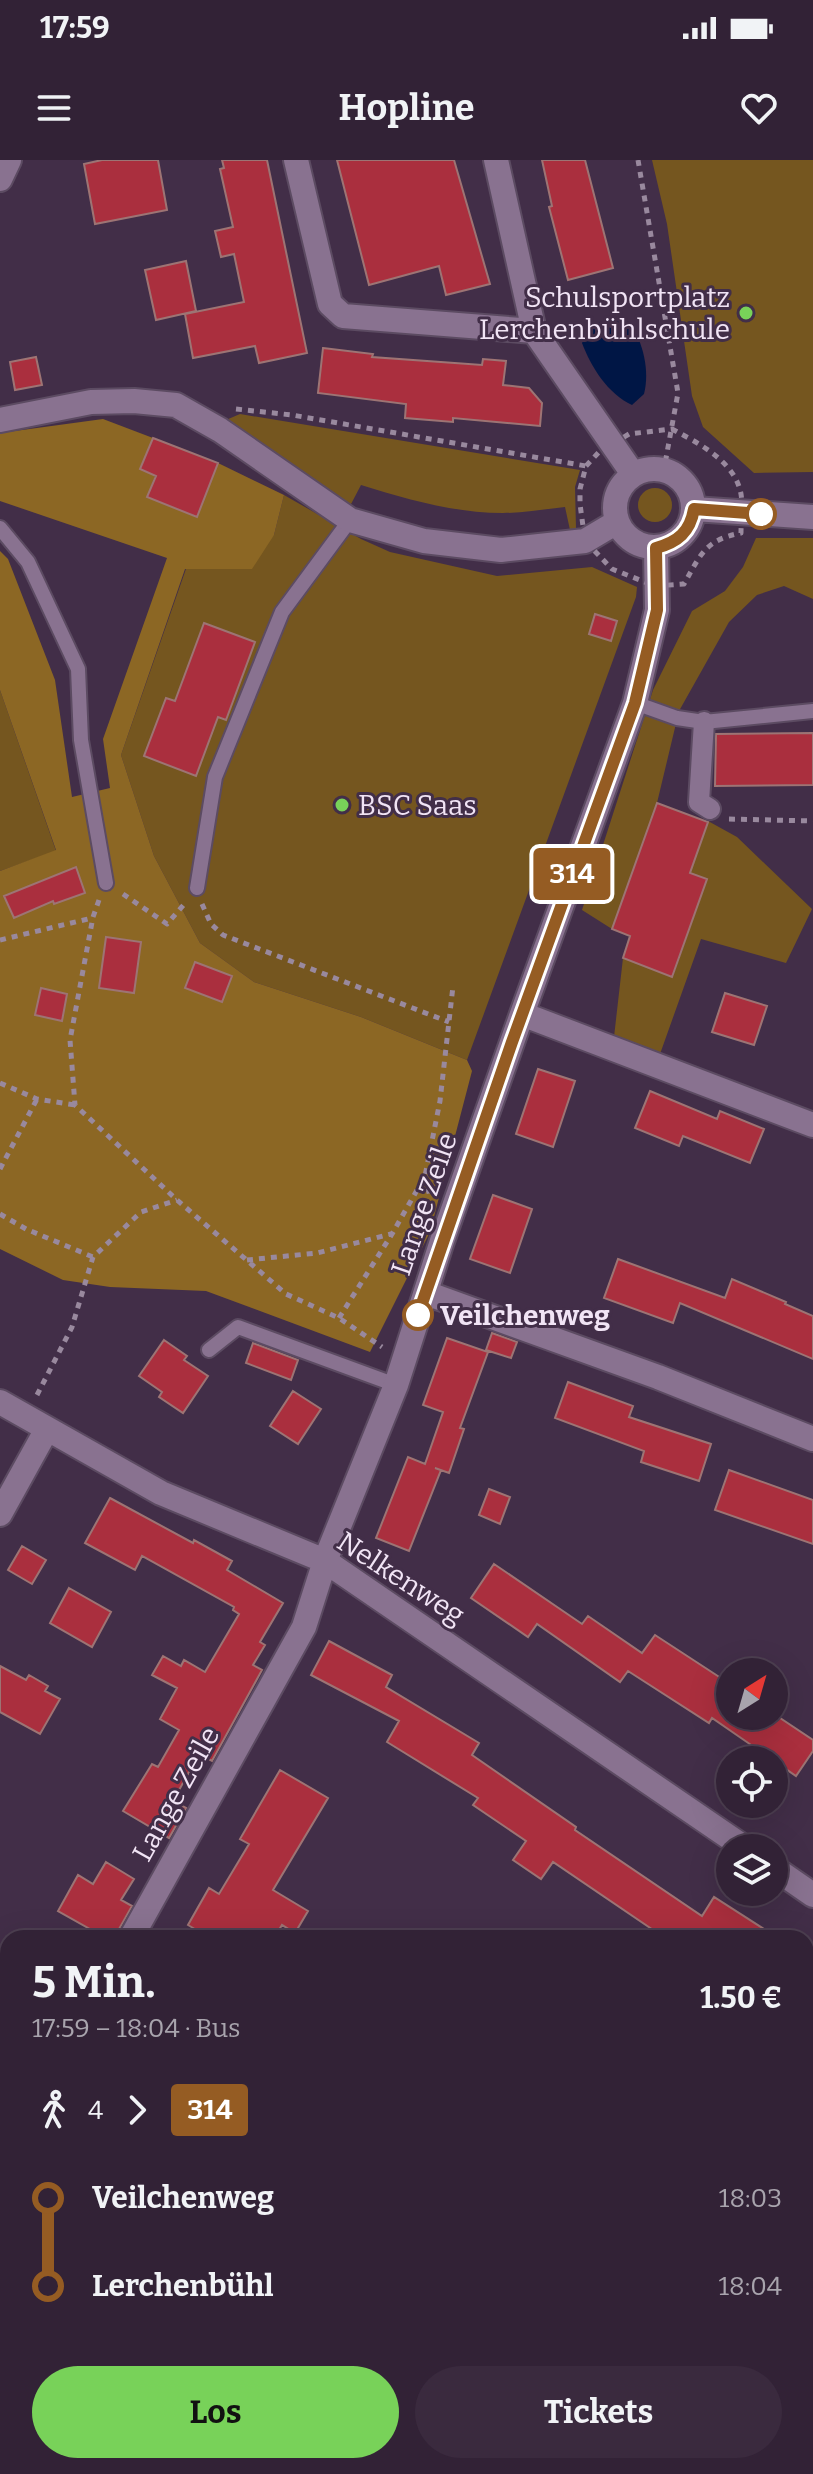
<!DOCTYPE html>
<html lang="de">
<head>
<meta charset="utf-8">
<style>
  body { margin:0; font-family:Bitter,serif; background:#3a2a3e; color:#f1f3f6; height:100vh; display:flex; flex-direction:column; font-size:30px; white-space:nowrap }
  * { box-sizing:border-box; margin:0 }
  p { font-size:26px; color:#a8a4ad }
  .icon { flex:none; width:44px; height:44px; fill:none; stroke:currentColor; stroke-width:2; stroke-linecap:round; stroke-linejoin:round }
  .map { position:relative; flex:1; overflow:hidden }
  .sheet { position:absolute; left:0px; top:1770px; width:814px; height:544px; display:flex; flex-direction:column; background:#322236; border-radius:24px 24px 0 0; box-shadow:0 8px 32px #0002,0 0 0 2px #4d3f51 }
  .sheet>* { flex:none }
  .badge { padding:0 16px; border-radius:6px; font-size:28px; line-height:52px }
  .needle { width:52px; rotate:37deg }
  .tools { position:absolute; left:716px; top:1498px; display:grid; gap:16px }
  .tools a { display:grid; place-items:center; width:72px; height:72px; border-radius:50%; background:#322236; box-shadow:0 8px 32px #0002,0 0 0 2px #4d3f51; font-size:40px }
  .map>.badge { position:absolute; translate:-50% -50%; box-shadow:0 0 0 4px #fff }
  .legs { display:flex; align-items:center; gap:12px; height:88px; padding:0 32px; font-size:26px }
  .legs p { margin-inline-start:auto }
  .overview { display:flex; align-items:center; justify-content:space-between; height:136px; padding:0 32px }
  h1 { font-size:44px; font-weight:700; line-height:60px }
  .action { display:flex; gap:16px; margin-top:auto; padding:16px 32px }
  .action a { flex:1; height:92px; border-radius:48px; background:#78d259; color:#111; font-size:32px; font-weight:700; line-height:92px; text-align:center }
  .action a+a { background:#3a2a3e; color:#f1f3f6 }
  ul { padding:0 32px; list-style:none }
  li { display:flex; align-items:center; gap:28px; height:88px; font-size:30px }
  li i { display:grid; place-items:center; width:12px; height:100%; margin:0 10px; background:currentColor }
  li i::after { content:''; width:20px; height:20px; margin:-10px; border:6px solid; border-radius:50%; background:#322236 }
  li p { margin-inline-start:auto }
  li:first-child i { background:linear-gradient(#0000 50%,currentColor 0) }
  li:last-child i { background:linear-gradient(currentColor 50%,#0000 0) }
  .status { display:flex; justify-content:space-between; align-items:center; height:56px; padding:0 40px; background:#322236; direction:ltr }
  .status svg { height:22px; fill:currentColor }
  header { display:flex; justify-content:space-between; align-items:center; height:104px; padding:0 32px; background:#322236; font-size:36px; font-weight:700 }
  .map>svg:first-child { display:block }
</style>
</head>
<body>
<div class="status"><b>17:59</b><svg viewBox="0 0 49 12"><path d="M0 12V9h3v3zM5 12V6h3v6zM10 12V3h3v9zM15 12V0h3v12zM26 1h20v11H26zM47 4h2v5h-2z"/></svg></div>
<header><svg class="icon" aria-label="menu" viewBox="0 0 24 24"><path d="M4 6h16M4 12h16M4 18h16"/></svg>Hopline<svg class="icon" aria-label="heart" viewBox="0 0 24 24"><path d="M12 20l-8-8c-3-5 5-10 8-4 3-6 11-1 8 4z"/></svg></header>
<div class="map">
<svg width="813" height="2314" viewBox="0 0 813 2314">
  <rect width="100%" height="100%" fill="#422e48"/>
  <!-- green -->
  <path fill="#75561f" d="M652,0H813V312L754,313L703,267L692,236L667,64Z
    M240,254L580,310L575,327L576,368L570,370L565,347C545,349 523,353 503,353C454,353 406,339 361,325L350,346L226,260Z
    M638 345a17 17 0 1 1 34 0a17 17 0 1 1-34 0Z
    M284,335L361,379L390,392L497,416L592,407L637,427L636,437L467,900L361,857L254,822L200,783L154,696L121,595L186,409L274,375Z
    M756,378H813V439L784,426L757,435L729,462L679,551L657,643L612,769L582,750L653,530L692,451L725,431L743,407Z
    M0,530L56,691L0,711Z
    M708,661L737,677L812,749L786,803L701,779L660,894L614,877L623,798L673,816L707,720L690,713Z"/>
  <!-- forest -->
  <path fill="#8c6724" d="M103,259L153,278L140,309L155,316L147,337L197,357L218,303L284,335L274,375L252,409H185L121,595L154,696L200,783L254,822L361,857L467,900L472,911L430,1072L370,1192L206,1131L110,1127L63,1120L0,1089V711L56,690L0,530V391L8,399L55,520L72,637L110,628L103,579L167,398L0,341V273Z"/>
  <!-- water -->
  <path fill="#001645" d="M614,160L630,162C643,183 650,210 644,234L632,245C608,234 591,207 582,183C590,166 596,161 614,160Z"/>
  <!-- building -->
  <path fill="#aa2f3e" stroke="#9d7474" stroke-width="2" d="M102,0H158L167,50L95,64L84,4Z
    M222,0H267L307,193L259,203L255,186L193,198L185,154L244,142L234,94L221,97L215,71L233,67L220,9L224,8Z
    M337,0H454L490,124L446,135L439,106L369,125Z
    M542,0H585L613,108L568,120L549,47L552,46Z
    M186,101L196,151L156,160L145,110Z
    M323,188L373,194L372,197L482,205L483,199L506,201L503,225L529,228L542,243L540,266L453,258V262L405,258L406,244L318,233Z
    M36,197L42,225L15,230L10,202Z
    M153,278L218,303L197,357L147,337L156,316L140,309Z
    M595,454L617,461L611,481L589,474Z
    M204,463L255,482L226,560L218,557L196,616L144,596L166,538L175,541Z
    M813,573V625L715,626L716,574Z
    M657,643L708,662L690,713L707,719L672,817L623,798L630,776L612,769Z
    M76,707L85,733L54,744L53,741L14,758L4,736Z
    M106,777L141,782L134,833L99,828Z
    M195,802L232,816L222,842L185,828Z
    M41,828L67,834L62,861L35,855Z
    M725,833L767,846L754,885L712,872Z
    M538,909L575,921L553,987L516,974Z
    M650,931L717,959L720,951L764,969L750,1003L683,976L679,986L635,968Z
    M493,1035L532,1049L510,1113L470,1099Z
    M618,1099L725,1138L732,1119L786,1142L785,1144L813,1156V1199L680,1143L673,1163L604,1138Z
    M492,1173L517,1182L511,1198L486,1190Z
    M447,1178L488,1192L460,1268L464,1269L449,1313L435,1308L441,1310L409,1391L376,1378L408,1297L425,1304L443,1252L423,1245Z
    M164,1180L187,1196L184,1200L208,1216L183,1253L159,1237L162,1232L139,1216Z
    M253,1183L298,1200L291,1220L246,1203Z
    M568,1222L633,1246L629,1257L711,1284L699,1321L641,1302L644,1291L555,1258Z
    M293,1231L321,1249L298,1284L270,1266Z
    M729,1310L813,1340V1384L715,1350Z
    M489,1329L510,1337L500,1364L479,1355Z
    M110,1338L193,1383L194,1380L232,1401L227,1410L283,1443L260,1482L265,1485L253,1505L262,1510L212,1601L199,1594L173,1641L186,1648L169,1678L123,1651L152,1604L158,1607L179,1570L160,1559L177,1528L152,1515L163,1496L181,1506L184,1500L205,1512L239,1454L233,1450L234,1447L142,1396L135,1410L85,1383Z
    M22,1386L46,1400L32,1424L8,1410Z
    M494,1404L582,1464L588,1456L642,1493L655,1475L730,1524V1556H777L813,1580V1591L796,1616L712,1558L709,1563L628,1511L620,1522L537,1464L528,1477L471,1438Z
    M69,1428L111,1452L92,1487L50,1463Z
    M329,1481L392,1515L386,1527L479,1583L472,1595L576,1667L575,1670L702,1756L714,1737L778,1778H665L553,1702L541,1719L513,1700L526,1681L473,1645L478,1638L387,1582L399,1561L311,1515Z
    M0,1506L26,1520L29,1515L48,1526L45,1531L60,1539L40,1574L0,1552Z
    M280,1610L328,1638L273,1730L308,1751L295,1773L282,1765L274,1778H210L188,1765L209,1728L219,1734L249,1684L240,1679Z
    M106,1702L134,1719L121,1740L132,1746L114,1778H106L58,1751L78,1715L93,1724Z"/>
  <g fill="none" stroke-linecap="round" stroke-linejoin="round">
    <!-- service casing -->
    <g stroke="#5c4b62" stroke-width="18">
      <path id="service" d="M0,368L28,402L78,509L81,580L106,723
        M635,543L677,558L704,562L813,551
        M197,728L215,617L282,452L350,360
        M209,1190L238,1167L396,1225"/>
    </g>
    <!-- pedestrian casing -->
    <g stroke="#5c4b62" stroke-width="24">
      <path id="pedestrian" d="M704,562L699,642L710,649"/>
    </g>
    <!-- minor casing -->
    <g stroke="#5c4b62" stroke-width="28">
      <path id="minor" d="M296,0L330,144L343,156L534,171
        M496,0L534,171L633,314
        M0,19L9,0
        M0,260L91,242L134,241L176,245L220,270L350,360L424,381L501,390L585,381L617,362
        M615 348a39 39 0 1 1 78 0a39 39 0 1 1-78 0Z
        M694,349L813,357
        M522,854L813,965
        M426,1133L658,1217L813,1279
        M0,1242L161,1333L325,1401L745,1688
        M0,1354L47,1269
        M774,1708L813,1735
        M131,1778L304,1467L325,1401L396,1225L442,1081L522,854L635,543L657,450L656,388
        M0,2010L8,1996
        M806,2183L813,2187
        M344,2314L349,2306"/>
    </g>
    <!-- path -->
    <path stroke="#99899e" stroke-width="5" stroke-dasharray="6 6" stroke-linecap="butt" d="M638,0L678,233L664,309
      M236,249L292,255L586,306
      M672,269C698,283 735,301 741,334C743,346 741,361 741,373C705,380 701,394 684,424L655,426L612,409L585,381L580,344V329L586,306L599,292L629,274Z
      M729,659L813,661
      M123,734L167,764L186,742
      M99,740L93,757L70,880L75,945L177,1040L286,1134L339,1158L382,1187
      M202,744L211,764L223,775L449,862
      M0,780L92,758
      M0,923L37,939L75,945
      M0,1009L37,939
      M425,1016L430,1037
      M0,1054L26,1069L93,1097
      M247,1100L317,1093L391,1074
      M339,1158L392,1074L425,1016L440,941L453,826
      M37,1235L72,1167L93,1097L141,1052L177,1040"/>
    <!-- service -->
    <use href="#service" stroke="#897290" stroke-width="14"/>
    <!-- pedestrian -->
    <use href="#pedestrian" stroke="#897290" stroke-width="20"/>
    <!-- minor -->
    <use href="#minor" stroke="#897290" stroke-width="24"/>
  </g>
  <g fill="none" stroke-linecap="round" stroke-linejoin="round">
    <!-- line-1 casing -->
    <g stroke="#fff" stroke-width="18">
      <path id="line-1" d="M418,1155L512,882L635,543L657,450L656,388C678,382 690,372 694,349L761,354"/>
    </g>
    <!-- line-1 -->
    <use href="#line-1" stroke="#955c23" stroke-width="12"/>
  </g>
  <!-- markers -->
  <g fill="#78d259" stroke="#422e48" stroke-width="3">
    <circle cx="746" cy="153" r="8"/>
    <circle cx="342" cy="645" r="8"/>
  </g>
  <g fill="#fff" stroke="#955c23" stroke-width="4">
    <circle cx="761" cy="354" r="14"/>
    <circle cx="418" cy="1155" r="14"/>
  </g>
  <g text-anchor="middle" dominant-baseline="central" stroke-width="6" stroke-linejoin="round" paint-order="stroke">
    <!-- poi labels -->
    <g font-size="28" fill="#f1e4f5" stroke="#422e48" text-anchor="end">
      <text x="730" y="137">Schulsportplatz<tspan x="730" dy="32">Lerchenbühlschule</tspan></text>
      <text x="358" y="645" text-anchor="start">BSC Saas</text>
    </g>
    <!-- street labels -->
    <g font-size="28" fill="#f1e4f5" stroke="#422e48">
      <text transform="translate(424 1044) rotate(-71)">Lange Zeile</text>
      <text transform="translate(401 1418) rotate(33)">Nelkenweg</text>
      <text transform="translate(176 1634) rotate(-61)">Lange Zeile</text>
    </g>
    <!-- stop labels -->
    <g font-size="28" font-weight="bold" fill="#f1e4f5" stroke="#422e48" text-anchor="start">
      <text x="440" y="1155">Veilchenweg</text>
    </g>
  </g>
</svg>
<div class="tools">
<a><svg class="needle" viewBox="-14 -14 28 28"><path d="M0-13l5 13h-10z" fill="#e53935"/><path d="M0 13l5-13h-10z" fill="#a8a4ad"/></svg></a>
<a><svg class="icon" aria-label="locate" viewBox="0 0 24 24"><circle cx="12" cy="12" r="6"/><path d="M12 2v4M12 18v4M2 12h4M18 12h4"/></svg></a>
<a><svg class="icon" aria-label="layers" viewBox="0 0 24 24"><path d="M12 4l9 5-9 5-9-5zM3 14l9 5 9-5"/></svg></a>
</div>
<b class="badge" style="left:572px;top:714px;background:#955c23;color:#fff">314</b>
<section class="sheet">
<div class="overview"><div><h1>5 Min.</h1><p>17:59 – 18:04 · Bus</p></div><b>1.50 €</b></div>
<div class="legs"><svg class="icon" aria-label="walk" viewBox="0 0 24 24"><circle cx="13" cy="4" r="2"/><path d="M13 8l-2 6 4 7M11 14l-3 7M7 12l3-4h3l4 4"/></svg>4<svg class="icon" aria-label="forward" viewBox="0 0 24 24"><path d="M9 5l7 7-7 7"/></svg><b class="badge" style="background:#955c23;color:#fff">314</b></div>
<ul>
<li><i style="color:#955c23"></i><b>Veilchenweg</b><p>18:03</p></li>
<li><i style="color:#955c23"></i><b>Lerchenbühl</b><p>18:04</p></li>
</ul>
<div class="action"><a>Los</a><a>Tickets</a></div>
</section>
</div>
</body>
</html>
